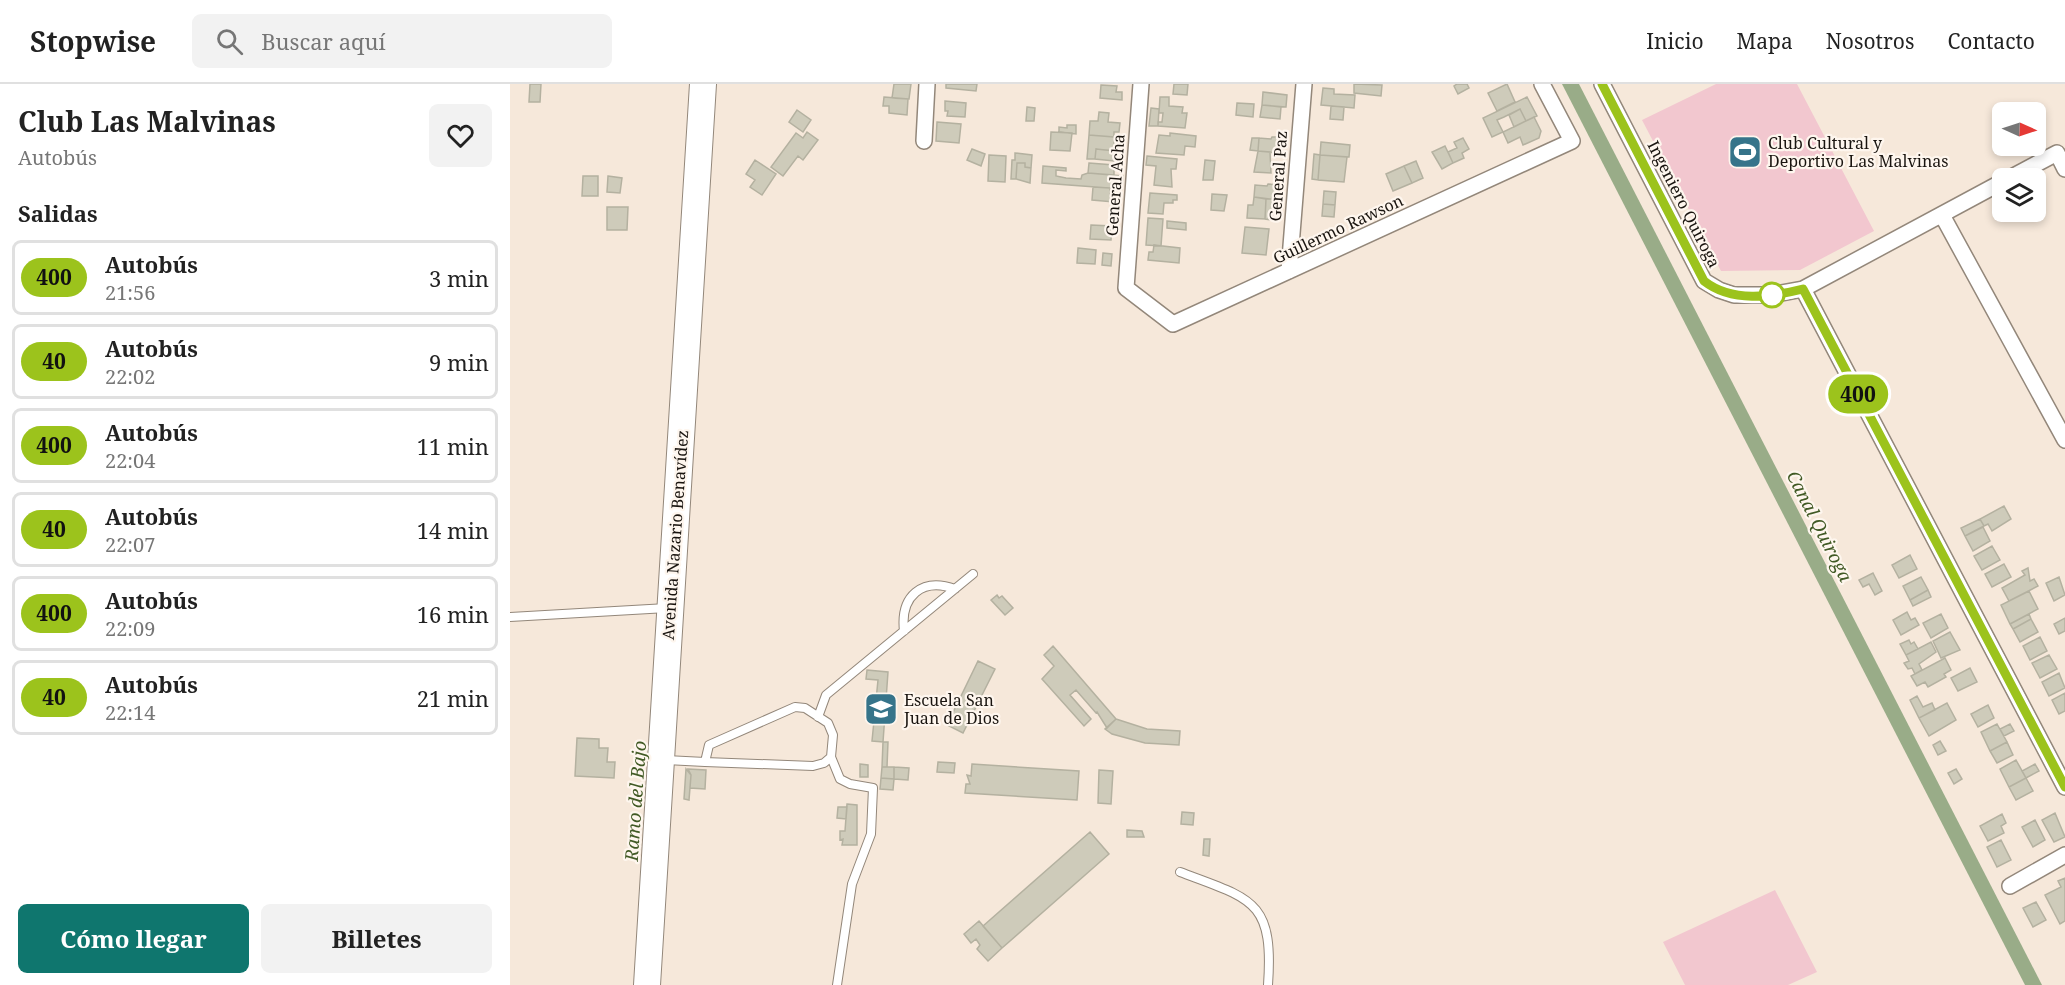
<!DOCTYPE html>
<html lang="es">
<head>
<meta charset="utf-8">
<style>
  body { margin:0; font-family:"Noto Serif",serif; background:#f2f2f2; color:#222; height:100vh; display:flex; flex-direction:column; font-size:22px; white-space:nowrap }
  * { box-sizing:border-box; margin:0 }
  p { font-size:20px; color:#767676 }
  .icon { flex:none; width:33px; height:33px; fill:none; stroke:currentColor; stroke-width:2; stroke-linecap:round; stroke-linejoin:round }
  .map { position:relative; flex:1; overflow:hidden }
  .panel { display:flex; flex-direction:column; background:#fff; width:510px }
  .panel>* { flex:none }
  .badge { padding:0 12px; border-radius:20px; font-size:21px; line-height:39px }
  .needle { width:39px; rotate:93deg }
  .tools { position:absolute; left:1482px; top:18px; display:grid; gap:12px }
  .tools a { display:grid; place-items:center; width:54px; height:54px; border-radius:9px; background:#fff; box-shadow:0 3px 9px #0003; font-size:30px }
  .map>.badge { position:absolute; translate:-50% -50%; box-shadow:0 0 0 3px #fff }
  h2 { padding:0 18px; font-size:22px; line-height:54px }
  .round { display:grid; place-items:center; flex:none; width:63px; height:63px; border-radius:9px; background:#f2f2f2 }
  .headline { display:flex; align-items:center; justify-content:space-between; height:102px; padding:0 18px }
  h1 { font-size:28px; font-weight:700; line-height:45px }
  .cta { display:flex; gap:12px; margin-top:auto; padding:12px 18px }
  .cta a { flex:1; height:69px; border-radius:9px; background:#0f766e; color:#fff; font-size:24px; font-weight:700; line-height:69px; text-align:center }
  .cta a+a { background:#f2f2f2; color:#222 }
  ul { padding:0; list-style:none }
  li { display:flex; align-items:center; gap:18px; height:75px; margin:0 12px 9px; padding:0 6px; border:3px solid #e0e0e0; border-radius:9px }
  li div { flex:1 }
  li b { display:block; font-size:22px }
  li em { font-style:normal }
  li .badge { min-width:66px; font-weight:700; text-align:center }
  header { display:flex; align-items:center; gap:36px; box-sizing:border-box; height:84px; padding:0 30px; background:#fff; border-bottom:2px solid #e0e0e0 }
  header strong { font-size:28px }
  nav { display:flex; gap:33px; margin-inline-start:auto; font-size:21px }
  .search { width:420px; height:54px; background:#f2f2f2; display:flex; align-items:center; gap:15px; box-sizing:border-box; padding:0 21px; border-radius:9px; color:#767676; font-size:22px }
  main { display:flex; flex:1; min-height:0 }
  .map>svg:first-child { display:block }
</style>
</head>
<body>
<header>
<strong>Stopwise</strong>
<div class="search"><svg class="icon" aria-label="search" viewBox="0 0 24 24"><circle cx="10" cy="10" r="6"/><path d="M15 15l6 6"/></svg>Buscar aquí</div>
<nav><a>Inicio</a><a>Mapa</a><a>Nosotros</a><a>Contacto</a></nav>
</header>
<main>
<section class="panel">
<div class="headline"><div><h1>Club Las Malvinas</h1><p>Autobús</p></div><a class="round"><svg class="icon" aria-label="heart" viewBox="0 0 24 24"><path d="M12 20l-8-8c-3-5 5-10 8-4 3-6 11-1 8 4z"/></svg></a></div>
<h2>Salidas</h2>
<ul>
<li><span class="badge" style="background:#9cc31c;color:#111">400</span><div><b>Autobús</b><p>21:56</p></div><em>3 min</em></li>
<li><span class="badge" style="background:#9cc31c;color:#111">40</span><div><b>Autobús</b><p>22:02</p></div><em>9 min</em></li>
<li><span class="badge" style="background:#9cc31c;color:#111">400</span><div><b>Autobús</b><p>22:04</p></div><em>11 min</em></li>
<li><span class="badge" style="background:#9cc31c;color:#111">40</span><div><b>Autobús</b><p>22:07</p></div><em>14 min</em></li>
<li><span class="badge" style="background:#9cc31c;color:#111">400</span><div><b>Autobús</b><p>22:09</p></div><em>16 min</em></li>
<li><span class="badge" style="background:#9cc31c;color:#111">40</span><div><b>Autobús</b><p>22:14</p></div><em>21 min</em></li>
</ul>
<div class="cta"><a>Cómo llegar</a><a>Billetes</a></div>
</section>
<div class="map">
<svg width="1555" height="901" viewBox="0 0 1555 901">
  <rect width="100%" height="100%" fill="#f6e8da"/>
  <!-- green -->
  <path fill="#f2c7cf" d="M1206,0H1287L1364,147L1290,186L1211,187L1132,36Z
    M1265,806L1307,888L1278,901H1175L1153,858Z"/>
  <!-- water -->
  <path fill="#99ac88" d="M1052,0H1069L1532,901H1515Z"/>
  <!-- building -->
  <path fill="#cecbba" stroke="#b4b1a0" stroke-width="1.5" d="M20,0H31L30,18H19Z
    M384,0H401L399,15L382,14Z
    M436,0H467L466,7L436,4Z
    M664,0H678L677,11L663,10Z
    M844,0L872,1L871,12L844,9Z
    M947,0H957L959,4L948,10L944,2Z
    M997,0L1005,18L987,27L978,9Z
    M591,1L607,2L606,8H612V16L590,14Z
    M813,4L824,5V10L845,11L844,24L811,21Z
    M753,8L777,11L776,23L752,21Z
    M374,13L398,15L397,31L379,29V22H373Z
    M650,13H659V22L673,23L672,29H677L675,44L648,42V38H652L653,29H649Z
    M1017,13L1027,32L1016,37L1010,25L994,33L987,36L993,48L982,53L973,34Z
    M435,17L456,19L455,33L437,32L438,27H435Z
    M727,19L744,20L743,33L726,31Z
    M752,21L771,23L770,35L750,33Z
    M821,22L834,23L833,36L820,35Z
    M517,23L525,24L524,37H516Z
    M641,24L649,25L648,42H639Z
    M1010,25L1016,37L1004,43L999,31Z
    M287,26L301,36L293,48L279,38Z
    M589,28L599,29L598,38L610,39L609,48H604V53L579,51L580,37H588Z
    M1024,33L1031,47L1029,54L1013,61L1010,53L998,59L993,48Z
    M427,38L451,40L449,59L426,57Z
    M557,41H566V50L549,48V43L557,44Z
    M297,48L308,56L293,76L288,72L273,92L261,83L286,49L293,54Z
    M541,48L562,49L560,67L540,66Z
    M660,49L686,52L685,63L675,62L674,71L646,69L649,51L660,52Z
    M579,51L604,53V59H608L607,67L586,65L585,75H577Z
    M762,53H770L769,69L748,67L749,54L761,55Z
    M742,54H749L748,67L740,66Z
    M953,54L959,65L952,69L954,74L943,79L938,68L947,64L944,58Z
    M811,58L840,61L839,73L810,71Z
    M935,62L943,79L932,85L922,68Z
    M462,65L475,70L471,82L457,76Z
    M586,65L604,67V77L585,75Z
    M748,67L760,68L761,89L744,88Z
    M505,69L522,71L521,84L515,83V79H507L506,95H501L502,76H505Z
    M804,70L810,71L808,96L802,95Z
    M479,71L496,72L495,98L478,97Z
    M810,71L837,73L834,98L808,96Z
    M637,72L667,75L666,85H661L662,103L644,101L646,82L636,81Z
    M245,76L266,90L252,111L240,103L245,96L236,90Z
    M695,76L705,77L703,96H693Z
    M906,77L913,94L902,99L894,82Z
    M507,79H515V83L521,84L520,99L506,95Z
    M579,79L604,81V91L578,89Z
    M533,82L556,84V87L546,86V92L556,94L571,95L572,91L578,89L613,92L612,105L532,99Z
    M894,82L902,99L883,107L876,90Z
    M73,92H88V112H72Z
    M98,92L112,94L110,109L97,108Z
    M758,100L770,101L769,116L744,113L745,101L757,102Z
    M583,103L600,104V110H605L604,118L582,116Z
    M814,107L826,108L825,121L813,120Z
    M640,109L667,111V116H663V119H654L653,130L638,129Z
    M702,110L717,111L714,127L701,126Z
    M744,113L756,115L755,135L737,134L738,121H743Z
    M756,115H763L761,136L755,135Z
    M813,120L825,121L824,133L812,132Z
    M97,123H118L117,146H97Z
    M638,134L653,135L651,162L636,161Z
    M657,137L676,139V146L657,144Z
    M581,141L602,142L601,156L580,155Z
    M735,143L759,145L756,171L732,169Z
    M644,161L670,164L669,179L638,176L639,168H643Z
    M568,164L586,166L585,180L567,179Z
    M593,169L602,170L601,182L592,181Z
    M1494,422L1501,435L1482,447L1478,440L1474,442L1470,435Z
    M1470,435L1474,442L1455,452L1451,444Z
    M1473,443L1480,457L1463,467L1455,452Z
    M1482,462L1490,476L1472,486L1464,472Z
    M1400,471L1407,485L1389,494L1382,481Z
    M1494,480L1501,493L1482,503L1475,490Z
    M1518,484L1520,497L1524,495L1528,502L1499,517L1492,504L1515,491L1512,487Z
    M1363,489L1372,507L1365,511L1359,500L1353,503L1349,496Z
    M1411,493L1418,506L1400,516L1393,502Z
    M1549,493L1555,511L1544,517L1536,499Z
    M1418,506L1421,513L1403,522L1400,516Z
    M1519,507L1528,525L1500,540L1491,521Z
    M487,511L489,514L492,512L503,524L495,531L481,516Z
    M1397,528L1401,536L1405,534L1409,541L1391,551L1383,536Z
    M1431,530L1438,544L1421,554L1413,539Z
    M1519,530L1521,535L1503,545L1500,540Z
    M1555,534V547L1549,550L1544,540Z
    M1521,535L1528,548L1510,558L1503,545Z
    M1440,548L1450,566L1431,574L1423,557Z
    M1530,553L1537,567L1520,576L1513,562Z
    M1399,556L1401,560L1404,558L1408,565L1396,571L1390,560Z
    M1421,558L1426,568L1409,580L1412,586L1405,590L1402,584L1398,585L1394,579L1399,577L1396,571Z
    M543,562L606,635L597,644L587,628L586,629L566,606L560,611L581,635L574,642L532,595L544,582L534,571Z
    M1539,571L1547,585L1530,594L1522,579Z
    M1435,574L1441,586L1434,590L1436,593L1418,603L1415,598L1407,602L1401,592Z
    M468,577L485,585L453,649L437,641Z
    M1460,584L1467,598L1448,607L1441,594Z
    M357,586L378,588L373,658L362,657L368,596L356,595Z
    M1549,589L1555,604L1539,612L1532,598Z
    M1555,609V627L1549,630L1542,616Z
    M1407,612L1413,623L1422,619L1425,626L1409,634L1400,616Z
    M1437,619L1446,636L1419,652L1409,634Z
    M1478,621L1484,634L1468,643L1461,630Z
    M606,635L637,645L670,647L669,661L635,659L602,650L595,645Z
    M1487,640L1497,658L1480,667L1471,648Z
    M1500,640L1504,647L1494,652L1490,645Z
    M67,654L89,655V664H98L97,678H105L104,694L65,692Z
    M1430,657L1436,667L1428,671L1423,661Z
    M373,658H378L377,683H372Z
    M1497,658L1503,671L1487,679L1480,667Z
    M1506,676L1516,694L1499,703L1490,685Z
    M428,678L445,679L444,689L427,688Z
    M350,680L358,681V693H350Z
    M462,680L569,687L567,716L455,709L456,700H460L457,691L461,692Z
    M1525,680L1529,687L1516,694L1512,687Z
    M372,683H384V695L371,694Z
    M384,683L399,684L398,696L384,695Z
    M176,685L181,691L179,716L174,715Z
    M178,685L196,686L195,705L180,704L181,691Z
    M1446,685L1452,695L1444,700L1438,689Z
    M589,686L603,687L601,720L588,719Z
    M371,694L384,695L383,706L370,705Z
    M1516,694L1523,707L1506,716L1499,703Z
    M337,720L347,721V761H332L333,755L330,756V747H335Z
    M328,723H337L336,735L327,734Z
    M672,728L684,729L683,741L671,740Z
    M1545,729L1555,753L1544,758L1532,736Z
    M1492,730L1496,739L1491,742L1494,749L1478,757L1470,742Z
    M1525,736L1535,756L1523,763L1512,743Z
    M617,746L632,747L634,753H617Z
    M580,748L599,770L492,864L473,842Z
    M694,755H700L699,772L693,771Z
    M1491,756L1501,776L1487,783L1477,763Z
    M1555,794V837L1550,840L1535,811L1551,803L1548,797Z
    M1526,818L1536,836L1523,843L1513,824Z
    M469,837L492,864L478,877L467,865L470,861L466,855L461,859L454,850Z"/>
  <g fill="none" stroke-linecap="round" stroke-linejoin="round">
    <!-- lane casing -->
    <g stroke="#93877a" stroke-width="10">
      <path id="lane" d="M0,533L157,524
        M394,547C390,512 412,493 445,505
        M308,633L316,611L463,490
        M321,673L314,679L303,682L195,678L199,661L285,623L295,624L318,639L323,651L321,673L330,695L340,700L363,704L361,750L342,800L327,901
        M156,676L195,678
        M670,788C742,815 764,816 758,901"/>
    </g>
    <!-- street casing -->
    <g stroke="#93877a" stroke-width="18">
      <path id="street" d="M631,0L616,204L663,240L1062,57L1032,0
        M1092,0L1194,197L1209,206L1224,211H1261L1293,205L1492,98
        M414,57L417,0
        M1500,94L1547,69L1555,85
        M1432,131L1555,356
        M779,187L794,0
        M1293,205L1555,703
        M1500,802L1555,771"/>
    </g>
    <!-- primary casing -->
    <g stroke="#93877a" stroke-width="28">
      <path id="primary" d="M137,901L193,0"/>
    </g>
    <!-- lane -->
    <use href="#lane" stroke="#fff" stroke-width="8"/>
    <!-- street -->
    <use href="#street" stroke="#fff" stroke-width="15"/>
    <!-- primary -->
    <use href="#primary" stroke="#fff" stroke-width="26"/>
  </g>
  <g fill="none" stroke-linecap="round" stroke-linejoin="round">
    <!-- line casing -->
    <g stroke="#fff" stroke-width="14">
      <path id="line" d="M1092,0L1194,197C1222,219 1261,213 1293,205L1555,703"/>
    </g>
    <!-- line -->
    <use href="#line" stroke="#9cc31c" stroke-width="9"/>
  </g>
  <!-- icons -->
  <defs>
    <g id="stadium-square" transform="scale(1.725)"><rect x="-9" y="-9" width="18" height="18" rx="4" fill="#36748a" stroke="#fef6ee"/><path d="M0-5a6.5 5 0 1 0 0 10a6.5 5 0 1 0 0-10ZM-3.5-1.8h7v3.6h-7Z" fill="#fff"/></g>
    <g id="school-square" transform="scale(1.725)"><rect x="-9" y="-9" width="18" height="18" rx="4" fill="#36748a" stroke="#fef6ee"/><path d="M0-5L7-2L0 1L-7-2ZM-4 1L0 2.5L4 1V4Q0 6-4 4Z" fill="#fff"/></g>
  </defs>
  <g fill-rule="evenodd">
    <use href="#stadium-square" x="1235" y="68"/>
    <use href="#school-square" x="371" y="625"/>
  </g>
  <!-- markers -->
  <circle fill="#fff" stroke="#9cc31c" stroke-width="3" cx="1262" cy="211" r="12"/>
  <g text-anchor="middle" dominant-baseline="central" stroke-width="4.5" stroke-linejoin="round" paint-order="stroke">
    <!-- poi labels -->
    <g font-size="16" fill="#19140f" stroke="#fef6ee" text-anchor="start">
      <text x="1258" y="59">Club Cultural y<tspan x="1258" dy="18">Deportivo Las Malvinas</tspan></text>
      <text x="394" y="616">Escuela San<tspan x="394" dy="18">Juan de Dios</tspan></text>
    </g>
    <!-- street labels -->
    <g font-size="16" fill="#19140f" stroke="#fef6ee">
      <text transform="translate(768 92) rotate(-86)">General Paz</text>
      <text transform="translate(605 101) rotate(-86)">General Acha</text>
      <text transform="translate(1174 120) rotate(63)">Ingeniero Quiroga</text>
      <text transform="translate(828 145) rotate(-25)">Guillermo Rawson</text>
      <text transform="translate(165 451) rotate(-86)">Avenida Nazario Benavídez</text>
    </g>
    <!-- water labels -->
    <g font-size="18" font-style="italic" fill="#415a25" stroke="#fef6ee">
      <text transform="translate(1310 442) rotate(63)">Canal Quiroga</text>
      <text transform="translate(125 717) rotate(-86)">Ramo del Bajo</text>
    </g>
  </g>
</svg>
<div class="tools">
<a><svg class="needle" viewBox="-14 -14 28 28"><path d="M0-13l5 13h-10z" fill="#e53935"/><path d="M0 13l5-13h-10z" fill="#767676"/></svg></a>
<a><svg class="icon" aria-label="layers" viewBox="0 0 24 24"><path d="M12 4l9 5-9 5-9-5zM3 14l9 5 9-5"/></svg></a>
</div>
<b class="badge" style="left:1348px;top:310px;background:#9cc31c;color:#111">400</b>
</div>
</main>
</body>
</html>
